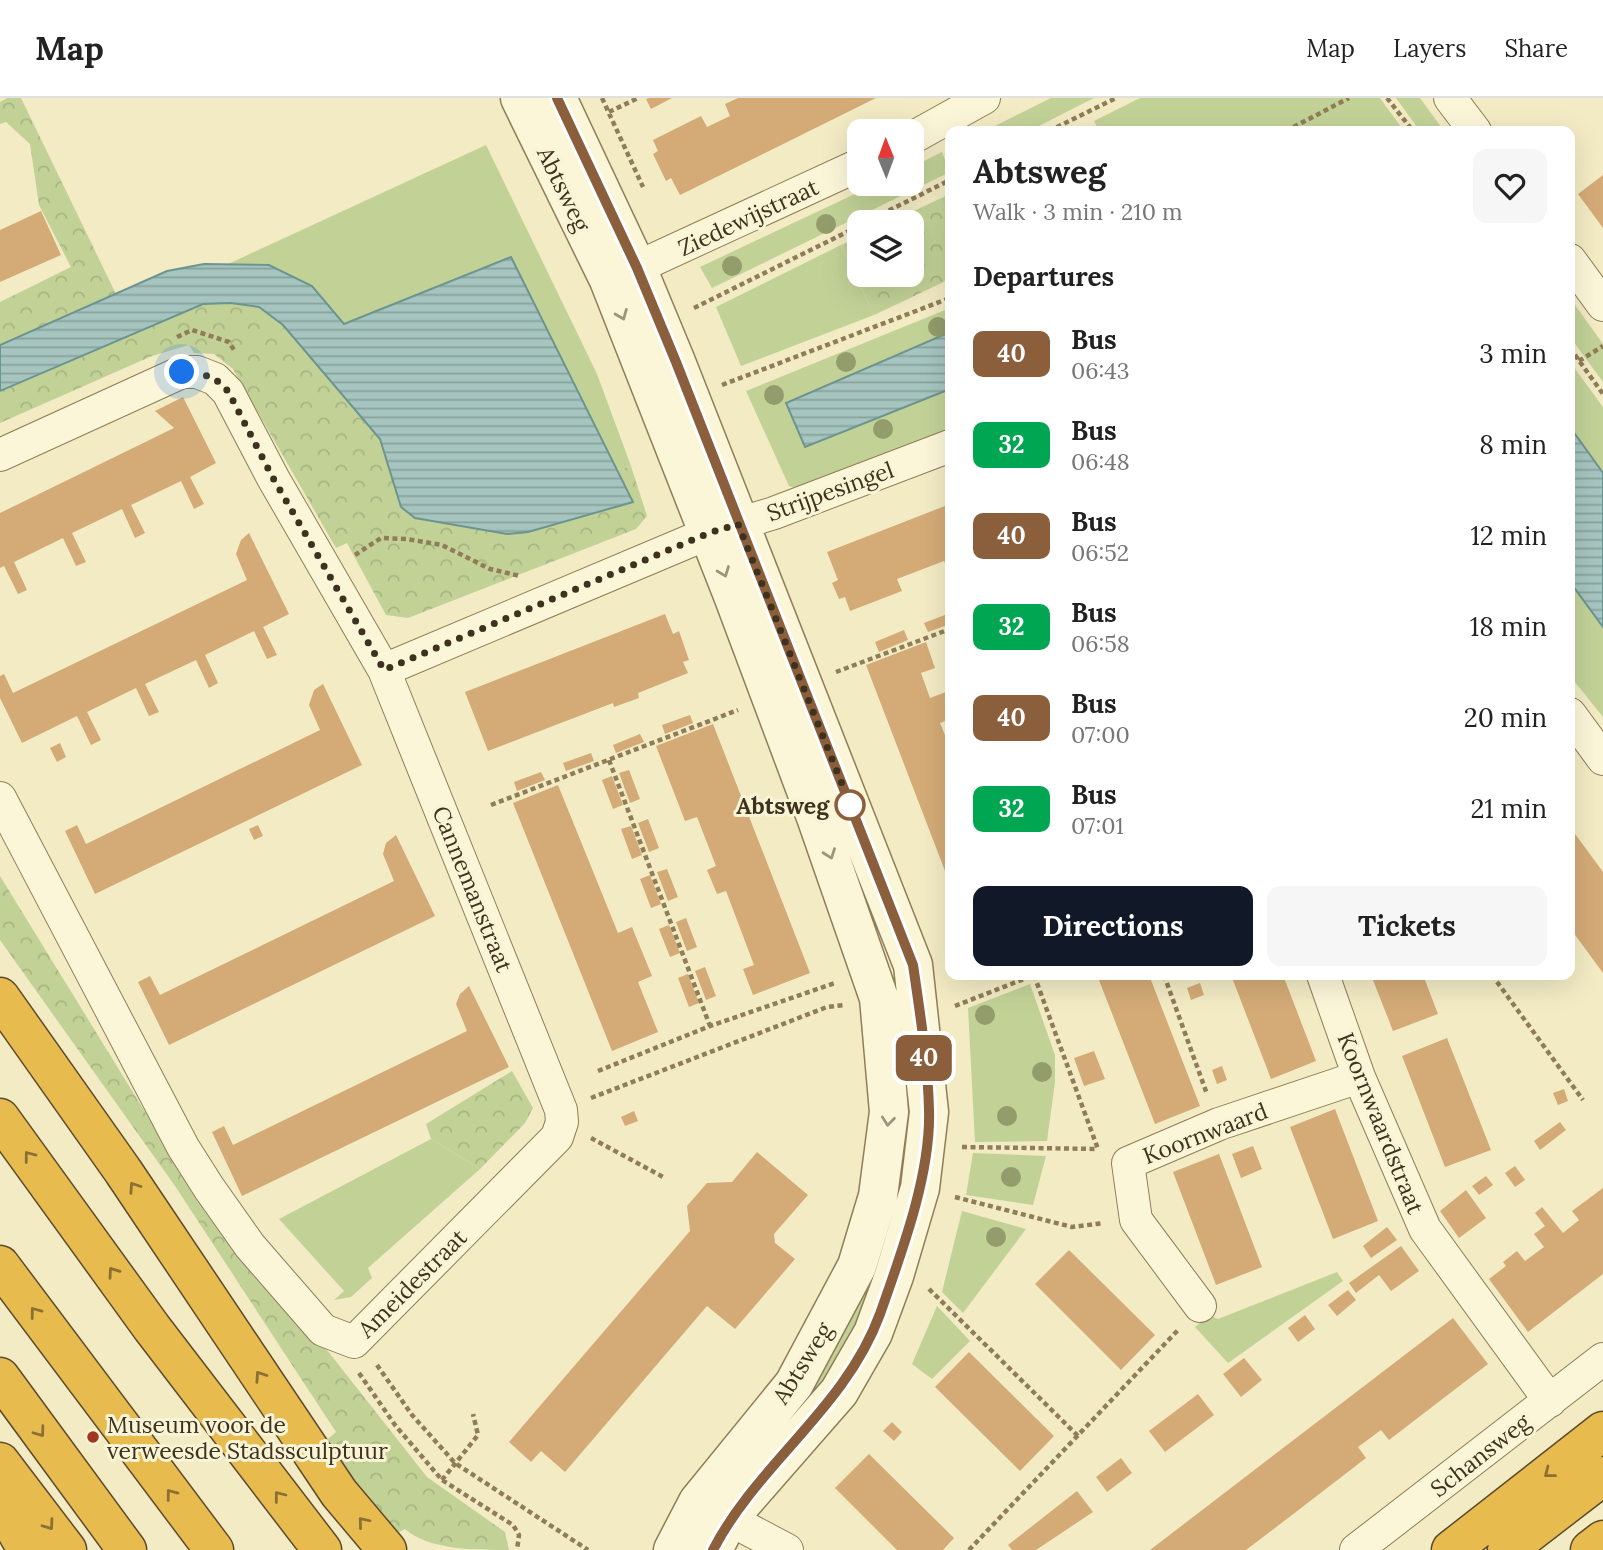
<!DOCTYPE html>
<html lang="en">
<head>
<meta charset="utf-8">
<style>
  body { margin:0; font-family:Lora,serif; background:#f6f6f6; color:#222; height:100vh; display:flex; flex-direction:column; font-size:26px; white-space:nowrap }
  * { box-sizing:border-box; margin:0 }
  p { font-size:23px; color:#767676 }
  .icon { flex:none; width:38px; height:38px; fill:none; stroke:currentColor; stroke-width:2; stroke-linecap:round; stroke-linejoin:round }
  .map { position:relative; flex:1; overflow:hidden }
  .drawer { position:absolute; left:945px; top:28px; width:630px; height:854px; display:flex; flex-direction:column; background:#fff; border-radius:14px; box-shadow:0 7px 28px #0002 }
  .drawer>* { flex:none }
  .badge { padding:0 14px; border-radius:10px; font-size:24px; line-height:46px }
  .needle { width:46px; rotate:359deg }
  .fabs { position:absolute; left:847px; top:21px; display:grid; gap:14px }
  .fabs a { display:grid; place-items:center; width:77px; height:77px; border-radius:14px; background:#fff; box-shadow:0 7px 28px #0002; font-size:35px }
  .you { position:absolute; width:35px; height:35px; margin:-18px; border:5px solid #fff; border-radius:50%; background:#1a73e8; box-shadow:0 0 0 10px #1a73e833 }
  .map>.badge { position:absolute; translate:-50% -50%; box-shadow:0 0 0 4px #fff }
  h2 { padding:0 28px; font-size:26px; line-height:63px }
  .round { display:grid; place-items:center; flex:none; width:74px; height:74px; border-radius:14px; background:#f6f6f6 }
  .headline { display:flex; align-items:center; justify-content:space-between; height:119px; padding:0 28px }
  h1 { font-size:33px; font-weight:700; line-height:52px }
  .cta { display:flex; gap:14px; margin-top:auto; padding:14px 28px }
  .cta a { flex:1; height:80px; border-radius:14px; background:#111827; color:#fff; font-size:28px; font-weight:700; line-height:80px; text-align:center }
  .cta a+a { background:#f6f6f6; color:#222 }
  ul { padding:0; list-style:none }
  li { display:flex; align-items:center; gap:21px; height:91px; padding:0 28px }
  li div { flex:1 }
  li b { display:block; font-size:26px }
  li em { font-style:normal }
  li .badge { min-width:77px; font-weight:700; text-align:center }
  header { display:flex; align-items:center; gap:42px; box-sizing:border-box; height:98px; padding:0 35px; background:#fff; border-bottom:2px solid #e0e0e0 }
  header strong { font-size:33px }
  nav { display:flex; gap:38px; margin-inline-start:auto; font-size:24px }
  .map>svg:first-child { display:block }
</style>
</head>
<body>
<header>
<strong>Map</strong>
<nav><a>Map</a><a>Layers</a><a>Share</a></nav>
</header>
<div class="map">
<svg width="1603" height="1452" viewBox="0 0 1603 1452">
  <defs>
    <pattern id="forest-crowns" width="20" height="18" patternUnits="userSpaceOnUse" patternTransform="scale(1.75)"><rect width="20" height="18" fill="#c2d297"/><path d="M2 6a3 3 0 1 1 6 0M12 15a3 3 0 1 1 6 0" fill="none" stroke="#a8b582"/></pattern>
    <pattern id="water-rules" width="6" height="5" patternUnits="userSpaceOnUse" patternTransform="scale(1.75)"><rect width="6" height="5" fill="#a6c5c0"/><path d="M0 2.5h6" fill="none" stroke="#89a19b"/></pattern>
  </defs>
  <rect width="100%" height="100%" fill="#f2ebc4"/>
  <!-- grass -->
  <path fill="#c2d297" d="M1051,0H1094L1029,33H985Z
    M1140,0H1380L1404,33H1099L1094,23Z
    M1396,0H1420L1444,33H1420Z
    M486,47L597,276L631,368L617,372L511,159L344,226L312,187L228,166Z
    M942,54L950,74L712,190L700,169L876,86H912V69Z
    M841,147L874,217L741,268L716,209Z
    M1570,200L1603,246V284L1570,239Z
    M950,210V234L787,305L805,349L950,291V332L798,391L789,388L746,293Z
    M1570,264L1603,309V375L1570,329Z
    M1570,484L1603,529V619L1570,578Z
    M1030,886L1055,957V984L1047,1043L975,1044L968,910Z
    M431,1041L480,1071L368,1170L372,1180L351,1199L334,1202L344,1193L279,1121Z
    M973,1055L1046,1058L1033,1107L966,1097Z
    M962,1113L1026,1131L963,1215L942,1194Z
    M1337,1174L1343,1183L1228,1265L1195,1229L1209,1217L1218,1221Z
    M864,1175L877,1180L859,1225L812,1302L802,1294Z
    M937,1208L970,1243L932,1281L912,1266Z"/>
  <!-- forest -->
  <path fill="url(#forest-crowns)" d="M7,0H21L116,196L0,247V204L71,169L39,107L30,46L6,24L0,26V4Z
    M950,96V181L874,217L841,147L859,139V177H912V124H890Z
    M231,205L259,209L283,227L323,272L380,341L401,409L415,420L507,436L528,434L633,404L617,372L631,368L647,418L636,431L408,520L386,517L347,445L336,450L233,271L214,256L194,255L189,247L152,258L0,325V293L177,215L203,206Z
    M0,778L193,1092L273,1193L327,1252L427,1379L505,1434L509,1452C475,1452 429,1452 405,1431L391,1438L322,1346L336,1334L175,1088L0,842Z
    M512,973L533,1010L525,1025L480,1071L431,1041L426,1026Z"/>
  <!-- water -->
  <path fill="url(#water-rules)" stroke="#6c9590" stroke-width="2" d="M511,159L633,404L528,434L507,436L415,420L401,409L380,341L283,227L259,209L231,205L203,206L0,293V247L167,173L204,166L269,167L312,188L344,226Z
    M950,234V291L805,349L786,305Z
    M1570,329L1603,375V529L1570,484Z"/>
  <!-- building -->
  <path fill="#d4ab77" d="M649,0H672L651,11L646,1Z
    M738,0H876L680,97L671,80L666,83L653,56L658,53L653,42L701,18L707,29L730,18L725,6Z
    M1603,77V130L1578,96Z
    M41,113L61,157L0,184V132Z
    M183,299L216,365L190,379L204,406L194,411L181,383L131,407L145,435L135,440L122,411L72,435L86,464L76,468L63,440L14,464L27,492L18,496L4,468L0,470V415L174,330L155,313Z
    M950,406V468L947,469L944,463L897,481L902,493L850,513L845,499L839,501L832,485L838,482L827,454Z
    M249,435L289,516L263,529L277,557L267,561L254,533L205,557L218,585L209,590L196,562L145,586L159,614L149,618L136,590L87,614L101,642L91,647L77,618L22,645L0,600V578L4,576L13,595L247,482L236,456L241,442Z
    M950,515V526L928,534L924,525Z
    M665,516L673,536L679,533L689,562L683,564L688,575L638,595L639,600L614,609L613,605L488,653L465,594Z
    M904,532L908,542L879,554L875,544Z
    M926,544L935,570L921,575L930,600L946,594L950,604V621L940,625L950,649V786L866,567Z
    M323,586L362,667L95,796L65,733L77,727L86,746L320,632L309,607L314,592Z
    M690,617L693,625L665,636L662,627Z
    M713,626L810,875L753,897L743,871L754,867L726,793L717,796L707,772L716,768L697,719L685,723L656,648Z
    M640,636L644,644L616,655L613,647Z
    M60,645L66,659L57,664L50,650Z
    M591,655L594,663L566,673L563,665Z
    M629,672L640,701L630,705L619,675Z
    M541,674L545,682L517,693L514,684Z
    M612,678L623,707L613,711L602,682Z
    M558,687L618,835L632,829L652,878L638,884L658,934L612,953L513,705Z
    M648,721L659,750L649,754L638,725Z
    M258,727L263,738L254,742L249,731Z
    M631,728L642,757L632,761L621,731Z
    M1570,729L1603,774V875L1570,830Z
    M396,737L435,818L169,947L138,884L150,878L160,897L394,783L383,756L386,745Z
    M667,771L678,799L668,803L657,774Z
    M650,777L661,806L651,810L640,781Z
    M686,820L697,849L687,853L676,824Z
    M669,827L680,855L670,859L659,831Z
    M705,869L716,898L706,902L695,873Z
    M688,876L699,905L689,909L678,880Z
    M1097,877H1149L1200,1008L1155,1026Z
    M1231,877H1283L1316,963L1271,981Z
    M1371,877H1423L1438,916L1393,933Z
    M1200,885L1204,897L1191,902L1187,890Z
    M469,888L509,969L242,1098L212,1034L224,1028L233,1047L467,933L456,906L460,896Z
    M1447,940L1491,1052L1445,1069L1402,958Z
    M1094,953L1105,981L1084,988L1074,960Z
    M1222,968L1227,982L1217,986L1212,972Z
    M1564,991L1568,1003L1558,1007L1553,995Z
    M1335,1011L1378,1123L1333,1141L1290,1029Z
    M634,1013L638,1023L625,1028L621,1019Z
    M1560,1024L1566,1032L1540,1052L1534,1043Z
    M1253,1048L1262,1071L1241,1080L1232,1056Z
    M757,1054L808,1097L774,1136L775,1145L795,1161L735,1231L707,1208L565,1374L541,1353L531,1364L509,1344L690,1133L687,1108L707,1085L732,1084Z
    M1219,1056L1262,1169L1216,1187L1173,1074Z
    M1515,1068L1525,1082L1515,1089L1505,1075Z
    M1486,1078L1493,1087L1479,1097L1472,1088Z
    M1603,1090V1176L1528,1234L1489,1181L1506,1168L1503,1164L1517,1153L1525,1163L1544,1149L1534,1136L1545,1128L1535,1115L1542,1109L1563,1135L1579,1122L1572,1113Z
    M1466,1092L1486,1120L1459,1140L1440,1113Z
    M1387,1129L1397,1142L1371,1160L1363,1148Z
    M1401,1148L1419,1173L1391,1193L1379,1177L1356,1195L1349,1185Z
    M1069,1152L1155,1237L1121,1272L1035,1186Z
    M1348,1192L1356,1202L1337,1218L1328,1207Z
    M1305,1217L1315,1231L1298,1244L1288,1230Z
    M1453,1220L1488,1266L1389,1342L1381,1332L1358,1349L1366,1360L1292,1417L1246,1452H1150Z
    M969,1254L1054,1338L1020,1373L935,1289Z
    M1244,1260L1262,1282L1241,1299L1223,1276Z
    M1198,1296L1214,1317L1165,1354L1149,1333Z
    M892,1324L902,1334L894,1343L883,1333Z
    M869,1356L954,1440L943,1452H897L835,1390Z
    M1121,1360L1132,1375L1107,1394L1096,1379Z
    M1077,1393L1093,1414L1036,1452H1012L1008,1447Z"/>
  <g fill="none" stroke-linecap="round" stroke-linejoin="round">
    <!-- minor casing -->
    <g stroke="#8f7d58" stroke-width="34">
      <path id="minor" d="M1450,0L1475,33
        M912,40L984,0
        M1570,162L1603,207
        M616,179L859,67
        M0,357L182,274H197L215,281L228,294L273,380L384,572L561,1012L562,1024L557,1039L354,1244L323,1232L250,1148L209,1090L183,1049L0,700
        M384,572L709,435L774,415L950,348
        M1570,616L1603,661
        M1323,877L1359,979L1425,1131L1550,1303
        M1200,1208L1136,1122L1128,1065L1219,1026L1359,979
        M708,1410L787,1452
        M1356,1452L1603,1261"/>
    </g>
    <!-- tertiary casing -->
    <g stroke="#8f7d58" stroke-width="41">
      <path id="tertiary" d="M520,0L609,182L734,500L816,719L879,900L889,1014L878,1098L857,1168L794,1286L698,1404L673,1452
        M557,0L637,170L676,264L913,867L929,1014L920,1090L894,1178L873,1235L839,1294L729,1420L713,1452"/>
    </g>
    <!-- motorway casing -->
    <g stroke="#5d4a2d" stroke-width="41">
      <path id="motorway" d="M0,899L123,1073L339,1395L387,1452
        M0,1020L152,1230L322,1452
        M0,1167L214,1452
        M0,1279L127,1452
        M0,1364L67,1452
        M0,1404L27,1452
        M1451,1452L1603,1333
        M1507,1452L1603,1378
        M1590,1452L1603,1442"/>
    </g>
    <!-- path -->
    <path stroke="#8f7d58" stroke-width="4.5" stroke-dasharray="5 3.5" stroke-linecap="butt" d="M602,0L643,89
      M1387,0L1413,33
      M609,14L638,0
      M1049,33L1116,0
      M1286,33L1349,0
      M866,124L950,82
      M694,210L859,128
      M177,239L192,232L229,244L234,252
      M1570,250L1603,296
      M1579,263L1603,248
      M722,287L950,200
      M355,457L381,440L407,441L442,447L490,471L520,478
      M836,574L950,531
      M609,662L710,928
      M491,707L738,612
      M1164,877L1207,996
      M1492,877L1583,1002
      M955,908L1034,877L1098,1051
      M598,973L710,928L835,885
      M591,1000L827,909L845,907
      M591,1040L665,1080
      M962,1049L1098,1051
      M955,1099L1072,1129L1104,1125
      M929,1191L1078,1338
      M377,1267L412,1317L455,1365L588,1452
      M359,1275L395,1327L442,1382L513,1427L519,1437L517,1452
      M442,1382L478,1337L473,1316
      M969,1452L1178,1232"/>
    <!-- minor -->
    <use href="#minor" stroke="#fcf6d9" stroke-width="32"/>
    <!-- tertiary -->
    <use href="#tertiary" stroke="#fcf6d9" stroke-width="38"/>
    <!-- motorway -->
    <use href="#motorway" stroke="#e8bb4e" stroke-width="38"/>
  </g>
  <!-- trees -->
  <g fill="#939c6b">
    <circle cx="826" cy="126" r="10"/>
    <circle cx="732" cy="168" r="10"/>
    <circle cx="938" cy="229" r="10"/>
    <circle cx="846" cy="264" r="10"/>
    <circle cx="774" cy="297" r="10"/>
    <circle cx="883" cy="331" r="10"/>
    <circle cx="985" cy="917" r="10"/>
    <circle cx="1042" cy="974" r="10"/>
    <circle cx="1007" cy="1018" r="10"/>
    <circle cx="1011" cy="1079" r="10"/>
    <circle cx="996" cy="1139" r="10"/>
  </g>
  <!-- one-way arrows -->
  <defs><path id="oneway-chevron" d="M-2-3.5L2.5 0L-2 3.5" fill="none" stroke-width="1.6" stroke-linecap="round" stroke-linejoin="round" transform="scale(1.75)"/></defs>
  <g stroke="#9d947c">
    <use href="#oneway-chevron" transform="translate(622 217) rotate(68)"/>
    <use href="#oneway-chevron" transform="translate(724 474) rotate(69)"/>
    <use href="#oneway-chevron" transform="translate(830 756) rotate(70)"/>
    <use href="#oneway-chevron" transform="translate(888 1023) rotate(96)"/>
  </g>
  <g stroke="#8a7034">
    <use href="#oneway-chevron" transform="translate(29 1058) rotate(-127)"/>
    <use href="#oneway-chevron" transform="translate(134 1089) rotate(-124)"/>
    <use href="#oneway-chevron" transform="translate(113 1174) rotate(-125)"/>
    <use href="#oneway-chevron" transform="translate(35 1214) rotate(-127)"/>
    <use href="#oneway-chevron" transform="translate(260 1278) rotate(-124)"/>
    <use href="#oneway-chevron" transform="translate(40 1334) rotate(54)"/>
    <use href="#oneway-chevron" transform="translate(1549 1375) rotate(142)"/>
    <use href="#oneway-chevron" transform="translate(171 1396) rotate(-127)"/>
    <use href="#oneway-chevron" transform="translate(279 1398) rotate(-128)"/>
    <use href="#oneway-chevron" transform="translate(363 1424) rotate(-130)"/>
    <use href="#oneway-chevron" transform="translate(49 1427) rotate(54)"/>
  </g>
  <g fill="none" stroke-linecap="round" stroke-linejoin="round">
    <!-- line casing -->
    <g stroke="#fff" stroke-width="16">
      <path id="line" d="M557,0L637,170L676,264L913,867C920,915 928,965 929,1012C931,1077 901,1156 880,1216C845,1311 758,1365 713,1452"/>
    </g>
    <!-- line -->
    <use href="#line" stroke="#8b5e3c" stroke-width="10"/>
    <!-- walk -->
    <path stroke="#3e321e" stroke-width="7" stroke-dasharray="0 12.6" d="M182,274H197L215,281L228,293L273,380L384,572L709,435L738,426L854,716L850,707"/>
  </g>
  <!-- markers -->
  <circle fill="#fff" stroke="#8b5e3c" stroke-width="3.5" cx="850" cy="707" r="14"/>
  <circle fill="#a43522" stroke="#f9f4d5" stroke-width="2.5" cx="93" cy="1339" r="7"/>
  <g text-anchor="middle" dominant-baseline="central" stroke-width="6" stroke-linejoin="round" paint-order="stroke">
    <!-- street labels -->
    <g font-size="23" fill="#3e321e" stroke="#f9f4d5">
      <text transform="translate(564 91) rotate(64)">Abtsweg</text>
      <text transform="translate(748 119) rotate(-25)">Ziedewijstraat</text>
      <text transform="translate(830 393) rotate(-20)">Strijpesingel</text>
      <text transform="translate(473 791) rotate(68)">Cannemanstraat</text>
      <text transform="translate(1381 1025) rotate(68)">Koornwaardstraat</text>
      <text transform="translate(1205 1035) rotate(-21)">Koornwaard</text>
      <text transform="translate(412 1185) rotate(-45)">Ameidestraat</text>
      <text transform="translate(802 1265) rotate(-58)">Abtsweg</text>
      <text transform="translate(1480 1357) rotate(-38)">Schansweg</text>
    </g>
    <!-- stop labels -->
    <g font-size="23" font-weight="bold" fill="#3e321e" stroke="#f9f4d5" text-anchor="end">
      <text x="829" y="707">Abtsweg</text>
    </g>
    <!-- poi labels -->
    <g font-size="23" fill="#3e321e" stroke="#f9f4d5" text-anchor="start">
      <text x="107" y="1326">Museum voor de<tspan x="107" dy="26">verweesde Stadssculptuur</tspan></text>
    </g>
  </g>
</svg>
<div class="fabs">
<a><svg class="needle" viewBox="-14 -14 28 28"><path d="M0-13l5 13h-10z" fill="#e53935"/><path d="M0 13l5-13h-10z" fill="#767676"/></svg></a>
<a><svg class="icon" aria-label="layers" viewBox="0 0 24 24"><path d="M12 4l9 5-9 5-9-5zM3 14l9 5 9-5"/></svg></a>
</div>
<div class="you" style="left:182px;top:274px"></div>
<b class="badge" style="left:924px;top:960px;background:#8b5e3c;color:#fff">40</b>
<section class="drawer">
<div class="headline"><div><h1>Abtsweg</h1><p>Walk · 3 min · 210 m</p></div><a class="round"><svg class="icon" aria-label="heart" viewBox="0 0 24 24"><path d="M12 20l-8-8c-3-5 5-10 8-4 3-6 11-1 8 4z"/></svg></a></div>
<h2>Departures</h2>
<ul>
<li><span class="badge" style="background:#8b5e3c;color:#fff">40</span><div><b>Bus</b><p>06:43</p></div><em>3 min</em></li>
<li><span class="badge" style="background:#00a651;color:#fff">32</span><div><b>Bus</b><p>06:48</p></div><em>8 min</em></li>
<li><span class="badge" style="background:#8b5e3c;color:#fff">40</span><div><b>Bus</b><p>06:52</p></div><em>12 min</em></li>
<li><span class="badge" style="background:#00a651;color:#fff">32</span><div><b>Bus</b><p>06:58</p></div><em>18 min</em></li>
<li><span class="badge" style="background:#8b5e3c;color:#fff">40</span><div><b>Bus</b><p>07:00</p></div><em>20 min</em></li>
<li><span class="badge" style="background:#00a651;color:#fff">32</span><div><b>Bus</b><p>07:01</p></div><em>21 min</em></li>
</ul>
<div class="cta"><a>Directions</a><a>Tickets</a></div>
</section>
</div>
</body>
</html>
